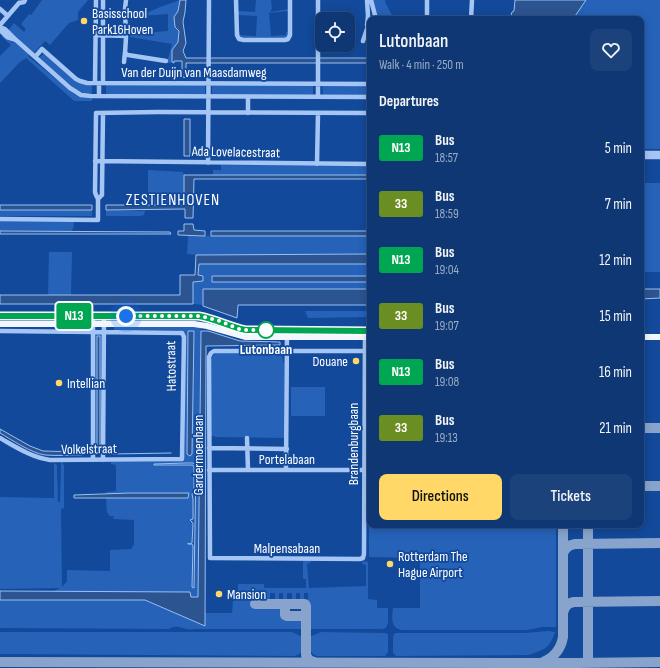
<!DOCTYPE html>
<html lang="en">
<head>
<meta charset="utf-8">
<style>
  body { margin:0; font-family:"Sofia Sans Condensed",sans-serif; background:#1c427c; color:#f1f3f6; height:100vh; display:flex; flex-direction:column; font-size:15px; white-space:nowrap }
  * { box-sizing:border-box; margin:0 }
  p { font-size:13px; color:#9bacc5 }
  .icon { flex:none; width:22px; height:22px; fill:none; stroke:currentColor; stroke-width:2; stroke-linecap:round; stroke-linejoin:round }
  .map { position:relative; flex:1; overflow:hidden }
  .side { position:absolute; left:367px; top:16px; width:277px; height:512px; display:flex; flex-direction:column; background:#0e3774; border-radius:8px; box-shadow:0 2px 10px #0003,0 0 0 1px #2e5186 }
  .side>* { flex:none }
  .badge { padding:0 8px; border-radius:3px; font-size:14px; line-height:26px }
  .tools { position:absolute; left:315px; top:12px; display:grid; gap:8px }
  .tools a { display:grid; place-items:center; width:40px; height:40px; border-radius:8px; background:#0e3774; box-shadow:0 2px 10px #0003,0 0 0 1px #2e5186; font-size:20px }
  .you { position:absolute; width:20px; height:20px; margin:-10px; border:3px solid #fff; border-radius:50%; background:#1a73e8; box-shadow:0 0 0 6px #1a73e833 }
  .map>.badge { position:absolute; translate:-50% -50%; box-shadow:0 0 0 2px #fff }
  h2 { padding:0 12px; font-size:15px; line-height:36px }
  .round { display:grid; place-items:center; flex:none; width:42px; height:42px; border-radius:8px; background:#1c427c }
  .summary { display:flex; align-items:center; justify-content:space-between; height:68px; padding:0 12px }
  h1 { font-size:19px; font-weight:600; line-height:30px }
  .button { display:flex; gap:8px; margin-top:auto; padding:8px 12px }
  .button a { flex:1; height:46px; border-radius:8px; background:#ffd868; color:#111; font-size:16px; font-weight:600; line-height:46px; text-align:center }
  .button a+a { background:#1c427c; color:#f1f3f6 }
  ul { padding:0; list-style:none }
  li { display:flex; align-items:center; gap:12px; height:56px; padding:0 12px }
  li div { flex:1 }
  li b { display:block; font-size:15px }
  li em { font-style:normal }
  li .badge { min-width:44px; font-weight:700; text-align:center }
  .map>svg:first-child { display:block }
</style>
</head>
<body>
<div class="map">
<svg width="660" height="668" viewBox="0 0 660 668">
  <rect width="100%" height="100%" fill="#12499a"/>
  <!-- green -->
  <path fill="#2562b8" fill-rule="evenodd" d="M42,0H88L78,12V20L69,23L50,45L45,41L34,53H32L28,56L74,94L82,97L92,98V101H75L73,100L26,58L19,63L0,83V56L11,45L2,37L3,35L13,43L17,40L8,31L14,23L24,32L26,29L21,24L29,14L31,15Z
    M180,0L175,27L179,31L178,42L173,50L172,62L171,63H166C169,58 170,50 172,44L130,37V34L168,31V14L129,17L128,14L149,12L160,7Z
    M256,0H271L272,9L270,12L289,9V11L269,13L271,36L286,35V32H289V36L287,38H245L244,37H243V38H240L238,32H240V35L256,36L257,16L238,15V11L255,12Z
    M373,0H385L386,4L394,19H377Z
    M519,0H660V149H641V19H515Z
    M44,53L72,78L92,84V93H83L74,88L39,58Z
    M106,85H205V95L106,94Z
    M212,85H313V95H212Z
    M322,85H370V95H323Z
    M221,165L370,166V175H213V170H221Z
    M148,170L183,172L184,175L185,205H151L148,199Z
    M641,183H660V272H641Z
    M0,210H92V216H0Z
    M106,210L142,211L145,210L144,215L140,216H106Z
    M0,221H74C74,225 74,228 71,232L0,231Z
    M188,236H370V254L196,255L187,254Z
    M49,252H72L71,295L48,296Z
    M199,264H370V276H213L212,282H370V289H203V305L193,304V281H203L198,276Z
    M305,311H370V317L308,318Z
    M114,325L201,326L198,598H191L190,592H59L54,591L60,588L0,589V502H4H0V497L54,498V463L57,465V468L58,502H60L61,463L62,462L63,463L64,466V508L61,509L62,587L67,581V570L110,571V550L131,549L134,544V520L113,519L114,516H109V514L107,513L106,498L189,494H106V492L116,491V465L111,464V462L184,461L186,337L184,332L178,330H114ZM194,331L192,454L190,456L187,454L188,332Z
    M96,334H102L101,454H97L95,453V336ZM97,336H100V449H97Z
    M216,353H276L277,355C282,354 283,357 283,362H284V438L215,437V436H211V360L213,355Z
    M291,387H325V416H291Z
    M369,413H370V525H556V627H542L528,630H402C390,628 392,617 393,608H420V558L369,557Z
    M303,561H311L310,563L307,564L309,588L366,586V565L362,564L363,561L368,562V599L377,600V608H388V623L386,628L382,629H309V603L308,602V593H304V602H300V593H296V602H292V593H287V602H283V593H279V602H275V593H270V602H267V593H262V602H258V593H254V602H251L252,606H282L283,608V615L285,617L301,618L303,619V629H197C194,629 189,630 186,629C180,627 175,625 169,629L0,628V600H145L205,626V613H232L233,601H234V599H238V584H264V588H306V579H303Z
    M548,631L555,632C549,649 545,649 529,655L396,656L393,653V636L395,633H525Z
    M0,632H292L303,637C303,645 305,653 295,656L0,654Z
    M321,632L386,633L388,635V652L385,656H317C308,653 310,645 309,637Z"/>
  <!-- water -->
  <path fill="#2c5490" stroke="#97c0f7" d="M180,0H186L185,12L183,22L186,43L183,51L186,58H370V63H186V76L184,78L182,75V61H174V63L172,62V50L178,42L179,31L175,27L174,17L178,11Z
    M515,0H586L573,19H510L512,12L514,11Z
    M184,119H190V156H184Z
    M184,175H370V179H194L193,218H185V209L106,210V205H184Z
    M0,205H92V210H0Z
    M184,224H193L194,230L205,231V236L178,235V231H184Z
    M0,231L170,232L171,234H0Z
    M211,231H370V236H211Z
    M370,254V264H199L198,275L203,276V281L193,282V304H0V295H180V275H195L196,255Z
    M212,276H370V282H212Z
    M203,289H370V305H238L237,318L203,306Z
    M641,289H660V298L641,299Z
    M188,331H194L192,454L190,456L187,454Z
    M201,331H208L240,341L280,342V345L206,346L205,626L145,600H0V591L190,592L191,597H198Z
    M97,336H100V449L98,451L97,449Z
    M0,429L30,446L43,451L82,452L83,453V454L82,455C70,455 57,456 45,455C31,453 12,440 0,433Z
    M186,463H193L196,465V466L194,588L192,587L193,546L192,544H188V543L190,544L192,543L193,524L192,522L190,520L193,519V499L192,494L194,492V467L193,465H154V464Z
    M129,493H189L188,498H74V495Z"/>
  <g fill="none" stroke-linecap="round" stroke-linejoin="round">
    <!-- stream -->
    <path stroke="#97c0f7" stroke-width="1" d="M113,454L171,453"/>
    <!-- taxiway -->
    <path stroke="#88a4cc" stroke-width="10" d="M641,428H660
      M641,486H660
      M588,525V668
      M563,553C566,548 568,545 575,544L660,543
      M255,604H305L306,606V655C308,659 309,661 314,662
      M284,604L285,606V615L287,616H305L306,618
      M563,613C565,606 567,603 574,602L660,601
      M0,662L576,663L660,662
      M543,662C555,657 561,649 563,637V525"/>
    <!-- minor -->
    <path stroke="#a5c6f4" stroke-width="4.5" d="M126,0L125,9L126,38L125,53L128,55L166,61
      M236,0L237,35L239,39L244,40H285L288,39L290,35V0
      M367,0L368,16L367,25L370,26
      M371,0L376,19
      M19,3L24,2L25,0
      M0,9L8,16
      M427,19V0
      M471,19L472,0
      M0,25L19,3
      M0,27L5,29L16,40L70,88L81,95L91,96L370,97
      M0,30L7,37L16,40
      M95,35L126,36
      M363,41L368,26
      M35,57L42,49L76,79L80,81L87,83L370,84
      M124,62L125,52
      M95,83L96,0
      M99,83V96
      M103,83V0
      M318,97V0
      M248,113V97
      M641,153H660
      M641,157H660
      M95,161L370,164
      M208,163L209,0
      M317,164L318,113
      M98,199L102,195V191L103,113
      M0,219L98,220V199L96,195L95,192L96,113L158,112L370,113
      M93,316V460
      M0,331L93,332L182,333L184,337L182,459L50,460C31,457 16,447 0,438
      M365,351H214L211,353L209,357L210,558L360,559L363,558L364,554L365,334
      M247,438L248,470
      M209,448L287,449
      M103,460L104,316
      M209,470H364
      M286,470L287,330"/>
    <!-- major -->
    <path stroke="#f2f6ff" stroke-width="6" d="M0,316H199C216,319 230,327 246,330L370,331
      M0,324H194L207,326L246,337H370
      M641,337H660"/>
  </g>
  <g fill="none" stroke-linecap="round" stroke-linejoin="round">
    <!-- line casing -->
    <g stroke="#fff" stroke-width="9">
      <path id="line" d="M0,316H199C216,319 230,327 246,330L370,331"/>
    </g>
    <!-- line -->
    <use href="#line" stroke="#00a651" stroke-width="6"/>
    <!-- walk -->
    <path stroke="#fff" stroke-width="4" stroke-dasharray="0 7.2" d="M126,316H199L217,320L239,329L246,330H267H266"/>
  </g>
  <!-- markers -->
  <g fill="#ffd868" stroke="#12499a" stroke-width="1.5">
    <circle cx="84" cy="21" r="4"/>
    <circle cx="356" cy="361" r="4"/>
    <circle cx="59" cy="383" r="4"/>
    <circle cx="390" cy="564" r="4"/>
    <circle cx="219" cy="594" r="4"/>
  </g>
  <circle fill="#fff" stroke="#00a651" stroke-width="2" cx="266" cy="330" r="8"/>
  <g text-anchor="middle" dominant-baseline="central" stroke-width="3.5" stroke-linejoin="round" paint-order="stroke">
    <!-- poi labels -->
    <g font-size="14" fill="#fff" stroke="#12499a" text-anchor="start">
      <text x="92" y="13">Basisschool<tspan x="92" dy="16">Park16Hoven</tspan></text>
      <text x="348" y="361" text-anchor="end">Douane</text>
      <text x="67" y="383">Intellian</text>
      <text x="398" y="556">Rotterdam The<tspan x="398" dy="16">Hague Airport</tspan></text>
      <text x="227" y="594">Mansion</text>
    </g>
    <!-- street labels -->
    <g font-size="14" fill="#fff" stroke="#12499a">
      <text x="194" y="72">Van der Duijn van Maasdamweg</text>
      <text transform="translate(236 152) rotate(1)">Ada Lovelacestraat</text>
      <text transform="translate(171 366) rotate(-91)">Hatostraat</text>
      <text transform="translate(353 444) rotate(-90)">Brandenburgbaan</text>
      <text transform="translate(89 449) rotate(-1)">Volkelstraat</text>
      <text transform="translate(198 455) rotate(-90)">Gardermoenbaan</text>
      <text x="287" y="459">Portelabaan</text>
      <text x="287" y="548">Malpensabaan</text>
    </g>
    <!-- stop labels -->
    <g font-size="14" font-weight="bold" fill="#fff" stroke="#12499a">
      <text x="266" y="349">Lutonbaan</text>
    </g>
    <!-- quarter labels -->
    <g font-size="16" letter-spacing="1" fill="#fff" stroke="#12499a">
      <text x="173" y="200">ZESTIENHOVEN</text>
    </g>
  </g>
</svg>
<div class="tools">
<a><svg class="icon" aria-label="locate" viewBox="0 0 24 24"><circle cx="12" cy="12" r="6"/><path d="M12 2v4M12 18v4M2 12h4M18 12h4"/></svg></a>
</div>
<div class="you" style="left:126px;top:316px"></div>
<b class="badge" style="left:74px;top:316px;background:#00a651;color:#fff">N13</b>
<section class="side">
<div class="summary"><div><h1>Lutonbaan</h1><p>Walk · 4 min · 250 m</p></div><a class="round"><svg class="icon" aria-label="heart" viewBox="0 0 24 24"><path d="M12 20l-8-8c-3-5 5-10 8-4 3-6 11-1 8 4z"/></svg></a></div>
<h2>Departures</h2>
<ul>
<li><span class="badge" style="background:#00a651;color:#fff">N13</span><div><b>Bus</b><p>18:57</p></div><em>5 min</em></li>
<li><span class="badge" style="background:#6b8e23;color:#fff">33</span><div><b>Bus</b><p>18:59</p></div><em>7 min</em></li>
<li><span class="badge" style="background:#00a651;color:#fff">N13</span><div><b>Bus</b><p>19:04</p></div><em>12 min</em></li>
<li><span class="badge" style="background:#6b8e23;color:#fff">33</span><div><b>Bus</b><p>19:07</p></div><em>15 min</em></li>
<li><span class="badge" style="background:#00a651;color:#fff">N13</span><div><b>Bus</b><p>19:08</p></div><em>16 min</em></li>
<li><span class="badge" style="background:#6b8e23;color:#fff">33</span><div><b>Bus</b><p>19:13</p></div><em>21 min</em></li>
</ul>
<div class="button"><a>Directions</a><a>Tickets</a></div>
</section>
</div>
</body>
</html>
